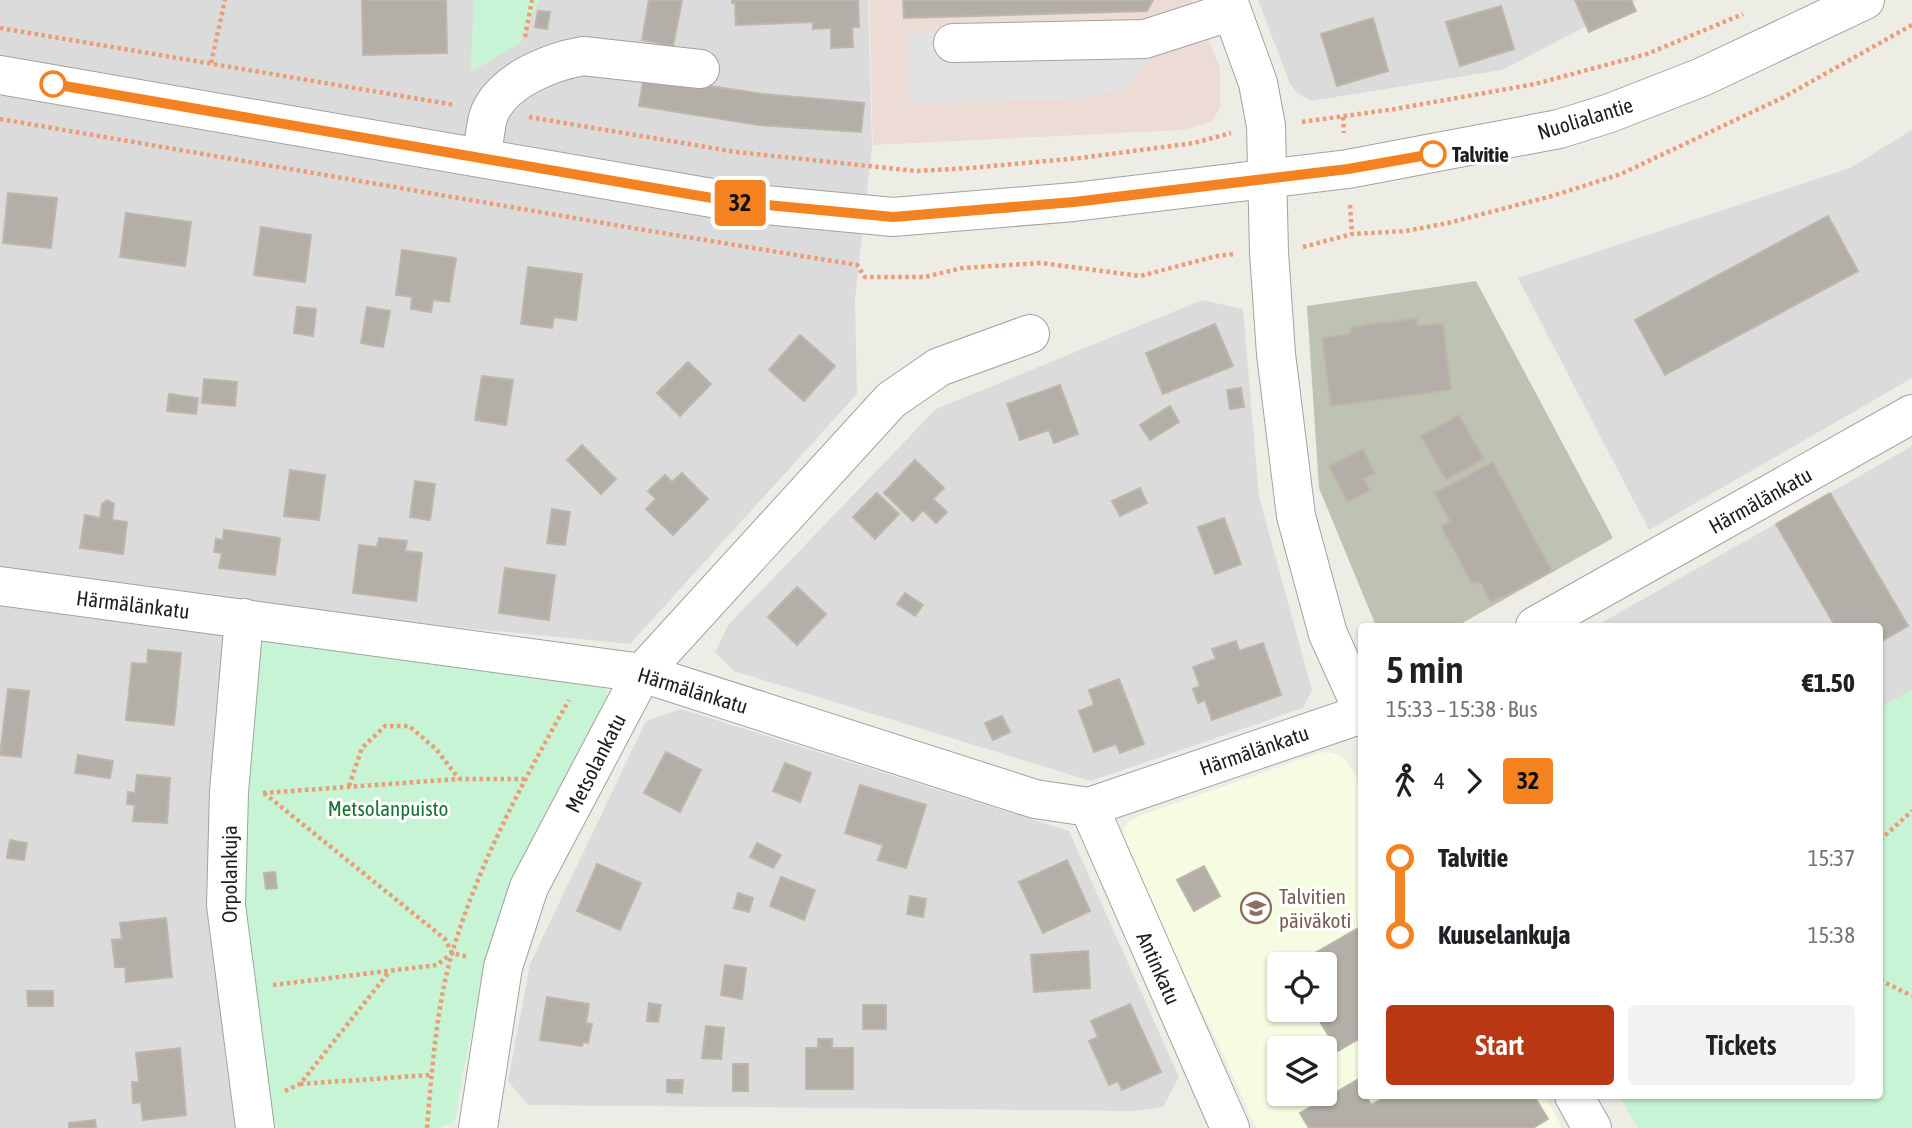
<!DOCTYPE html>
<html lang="en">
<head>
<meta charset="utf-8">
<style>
  body { margin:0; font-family:"Asap Condensed",sans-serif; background:#f2f2f2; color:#202124; height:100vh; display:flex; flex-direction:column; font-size:26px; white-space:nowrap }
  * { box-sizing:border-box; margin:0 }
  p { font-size:23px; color:#757577 }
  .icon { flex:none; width:38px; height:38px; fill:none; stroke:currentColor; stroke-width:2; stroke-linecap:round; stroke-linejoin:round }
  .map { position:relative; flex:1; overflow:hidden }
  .details { position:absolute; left:1358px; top:623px; width:525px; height:476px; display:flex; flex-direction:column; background:#fff; border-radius:7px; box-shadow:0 2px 5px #0004 }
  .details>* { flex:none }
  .badge { padding:0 14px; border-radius:5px; font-size:24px; line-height:46px }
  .tools { position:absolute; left:1267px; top:952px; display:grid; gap:14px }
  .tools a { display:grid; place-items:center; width:70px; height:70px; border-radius:7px; background:#fff; box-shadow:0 2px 5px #0004; font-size:35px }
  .map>.badge { position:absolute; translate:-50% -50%; box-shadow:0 0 0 4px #fff }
  .legs { display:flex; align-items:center; gap:10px; height:77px; padding:0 28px; font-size:23px }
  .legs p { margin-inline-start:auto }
  .overview { display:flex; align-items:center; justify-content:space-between; height:119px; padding:0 28px }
  h1 { font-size:38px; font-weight:600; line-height:52px }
  .button { display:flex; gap:14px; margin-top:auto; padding:14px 28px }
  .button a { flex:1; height:80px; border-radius:7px; background:#b93713; color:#fff; font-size:28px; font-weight:600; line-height:80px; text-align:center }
  .button a+a { background:#f2f2f2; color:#202124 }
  ul { padding:0 28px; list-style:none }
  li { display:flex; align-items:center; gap:24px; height:77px; font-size:26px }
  li i { display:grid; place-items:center; width:10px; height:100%; margin:0 9px; background:currentColor }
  li i::after { content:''; width:18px; height:18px; margin:-9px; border:5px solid; border-radius:50%; background:#fff }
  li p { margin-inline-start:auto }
  li:first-child i { background:linear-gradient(#0000 50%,currentColor 0) }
  li:last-child i { background:linear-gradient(currentColor 50%,#0000 0) }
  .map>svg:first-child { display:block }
</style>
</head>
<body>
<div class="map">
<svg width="1912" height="1128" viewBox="0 0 1912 1128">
  <rect width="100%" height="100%" fill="#eeede5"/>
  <!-- residential -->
  <path fill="#dcdbdb" d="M0,0H474L471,71L520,43L539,0H868L872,146L855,299L857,394L630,644L233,606L240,1128H0Z
    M1258,0H1637L1502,70L1311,101L1298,94L1290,84Z
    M1912,130V378L1649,530L1518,278L1850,168Z
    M1202,300L1243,309L1259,497L1312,690L1303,708L1091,781L734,671L715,652L728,625L936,409Z
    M1912,446V690L1880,708V626H1596Z
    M681,709L1069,831L1179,1077L1163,1107L1134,1111L528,1105L508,1081L530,964L646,721Z"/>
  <!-- commercial -->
  <path fill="#eddcd6" d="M869,0H1192L1220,68V108L1212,121L1183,130L873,145Z"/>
  <!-- education -->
  <path fill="#f6fce1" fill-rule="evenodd" d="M1329,752L1340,755L1347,762L1361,784L1362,1096H1545L1562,1128H1256L1219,1045L1123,851L1121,835L1128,822L1144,814L1319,753ZM1279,964H1325V1010H1279ZM1279,1048H1325V1094H1279Z"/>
  <!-- construction -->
  <path fill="#bec2b2" d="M1476,281L1613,538L1457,626H1376L1319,488L1307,306Z"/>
  <!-- park -->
  <path fill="#c6f4d4" d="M474,0H539L520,43L471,72Z
    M265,640L604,684L607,694L605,705L490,953L462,1075L455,1121L439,1128H260L235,905L253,649Z
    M1912,690V1128H1638L1619,1096H1880V708Z"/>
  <!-- parking -->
  <path fill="#e2e2e2" d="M1146,27L1159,49L1123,90L1076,99L909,103L908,34Z"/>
  <!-- building -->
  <path fill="#b3afa8" stroke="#beb7a9" stroke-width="2" d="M362,0H446L447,53L363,55Z
    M649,0H682L673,46L642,40Z
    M732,0H858L859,27H852L853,47L831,48V28L813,29V22L736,25L735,3H732Z
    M903,0H1153L1147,11L904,18Z
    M1575,0H1631L1636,11L1589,32Z
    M1501,6L1514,49L1460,66L1446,22Z
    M538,11L550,12L547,29L535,27Z
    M1373,18L1388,71L1337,86L1321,34Z
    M644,76L763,94L864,103L861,132L759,125L639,106Z
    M8,193L57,198L51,248L3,243Z
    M126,213L191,222L185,266L120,257Z
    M1828,216L1858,271L1665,375L1635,320Z
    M261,227L311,235L305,282L254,275Z
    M402,250L456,258L449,302L433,300L431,312L411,309L412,297L396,295Z
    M528,267L582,274L576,320L554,317L552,328L521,324Z
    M297,307L316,309L313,336L294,333Z
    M367,307L390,311L383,347L361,343Z
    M1417,318V326L1443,323L1451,390L1331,406L1322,338L1350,334L1352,327Z
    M1215,324L1233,366L1163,394L1146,353Z
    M800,335L835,366L804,401L769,370Z
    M688,362L711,384L680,416L657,393Z
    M482,376L513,380L506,425L475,420Z
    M204,379L237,382L235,406L202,403Z
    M1060,385L1078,434L1054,443L1049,430L1020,440L1007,404Z
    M1241,388L1244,407L1230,409L1227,390Z
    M169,394L198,398L196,414L167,411Z
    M1170,406L1179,422L1150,440L1140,425Z
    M1459,415L1484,459L1446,480L1421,436Z
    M582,445L616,479L601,494L567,460Z
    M1363,449L1375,473L1364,479L1370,490L1348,502L1329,466Z
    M915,460L944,488L933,499L947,512L936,523L923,510L913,521L884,493Z
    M1493,462L1552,571L1491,603L1480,582L1472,584L1441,526L1450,521L1435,493Z
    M290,470L325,475L319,520L284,516Z
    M682,473L708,499L673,535L646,509L656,499L648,491L665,475L672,482Z
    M415,481L435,484L430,520L410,517Z
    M1140,488L1147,503L1120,516L1112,501Z
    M877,493L899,514L875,539L853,517Z
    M1830,493L1908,626L1880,642V626H1835L1776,524Z
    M107,500L114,504L112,520L127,522L123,554L80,548L85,515L100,518L102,504Z
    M552,509L570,512L565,545L547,543Z
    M1224,518L1241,564L1215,574L1198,527Z
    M224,530L280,538L275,575L219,568L222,553L214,552L216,539L223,540Z
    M379,538L407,541L405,551L422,553L416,601L353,593L359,545L377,547Z
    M505,568L555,575L549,620L499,613Z
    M797,587L826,614L797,645L768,617Z
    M905,593L923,605L915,616L897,604Z
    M1236,641L1239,651L1263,643L1281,695L1212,720L1205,700L1198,703L1193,689L1200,686L1193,667L1216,659L1212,649Z
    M148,650L181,653L174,725L126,720L132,663L147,664Z
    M1119,679L1144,744L1120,753L1116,744L1094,752L1079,711L1094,705L1089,690Z
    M8,689L29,691L21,757L0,755Z
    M1002,716L1010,732L993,740L985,723Z
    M666,752L701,770L680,812L644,793Z
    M78,755L113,761L110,778L75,773Z
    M785,763L811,773L800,802L773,791Z
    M137,775L170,778L167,823L133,821L135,805L127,804L128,792L135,793Z
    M860,785L926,805L906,868L878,860L883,845L845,833Z
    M10,840L27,843L24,860L7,858Z
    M757,843L781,855L773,868L750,857Z
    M1067,860L1090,911L1043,933L1019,882Z
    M597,864L641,883L620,930L577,911Z
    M1204,866L1220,896L1194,911L1177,880Z
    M275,872L277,888L266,889L264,873Z
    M781,877L815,890L804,920L770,906Z
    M738,893L753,898L749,912L734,908Z
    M910,896L926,899L923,917L907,914Z
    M166,918L172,977L126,982L125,967H115L112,940L122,939L120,923Z
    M1362,926V1037L1338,1051L1313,1010H1325V964H1296Z
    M1088,951L1090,988L1034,992L1031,955Z
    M725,965L746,968L742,999L721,995Z
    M27,991H53V1006H28Z
    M547,997L589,1004L586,1023L592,1024L588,1043L583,1042L582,1046L540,1040Z
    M649,1003L661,1005L658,1022L647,1021Z
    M1130,1004L1161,1072L1122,1090L1118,1081L1109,1085L1089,1041L1098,1037L1091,1021Z
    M863,1005H886V1029H863Z
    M706,1026L724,1028L721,1059L702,1058Z
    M818,1039H832V1048H853V1089H806V1048H818Z
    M180,1048L186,1115L143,1120L141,1102L133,1103L132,1082H139L136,1053Z
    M733,1064H748V1091H733Z
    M667,1080H683L682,1093L667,1092Z
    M1357,1080L1362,1088V1096H1366L1371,1105L1388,1096H1534L1548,1119L1533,1128H1309L1300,1113Z
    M95,1120L96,1128H69V1123Z"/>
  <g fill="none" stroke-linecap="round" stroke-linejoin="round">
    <!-- minor casing -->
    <g stroke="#a2a2a2" stroke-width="40">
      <path id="minor" d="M1228,0L1258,83L1266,126L1269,252L1276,354L1296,516L1328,634L1362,709
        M953,43L1145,39L1232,11
        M0,75L735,202L893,217L1074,202L1348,169L1559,129L1610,113L1702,77L1865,0
        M482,158C484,146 485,121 491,110C507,79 550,62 583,56L700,69
        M0,586L642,673L1035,799L1089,807L1362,714
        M244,618L229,792L226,905L255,1128
        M1535,626L1912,414
        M1089,807L1230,1128
        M1574,1096L1592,1128
        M478,1128L503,967L529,887L642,673L891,400L939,367L1030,334"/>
    </g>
    <!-- path -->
    <path stroke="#ec9d78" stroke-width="4.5" stroke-dasharray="3.5 3.5" stroke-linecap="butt" d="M0,28L455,105
      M525,37L532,0
      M211,63L225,0
      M529,117L736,152L916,171L970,168L1080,158L1194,143L1231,133
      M1343,117L1344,133
      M0,119L644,230L857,265L865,277H925L962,268L1041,263L1140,276L1217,256L1235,254
      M1302,122L1395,109L1535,84L1647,54L1743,14
      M1350,205L1352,234
      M1303,247L1352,234L1406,231L1448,223L1552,196L1621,174L1782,98L1912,25
      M349,786L362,748L385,726H409L436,749L459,779
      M263,793L459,779H524
      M264,793L445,939L452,953L468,957
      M1880,840L1912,811
      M1880,980L1912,996
      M273,985L437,965L451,954
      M300,1084L431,1075
      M285,1091L300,1084L389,972
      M427,1128C432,1070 436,1009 452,953C479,863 523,781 569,700"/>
    <!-- minor -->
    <use href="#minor" stroke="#fff" stroke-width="38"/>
  </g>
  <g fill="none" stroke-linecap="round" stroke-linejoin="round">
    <!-- line-1 casing -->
    <g stroke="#fff" stroke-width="16">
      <path id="line-1" d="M53,84L735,202L893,217L1074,202L1348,169L1433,154"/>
    </g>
    <!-- line-1 -->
    <use href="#line-1" stroke="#f58220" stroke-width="10"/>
  </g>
  <!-- icons -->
  <defs>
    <g id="school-ring" transform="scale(1.575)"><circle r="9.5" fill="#fff" stroke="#8d6e63" stroke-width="1.5"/><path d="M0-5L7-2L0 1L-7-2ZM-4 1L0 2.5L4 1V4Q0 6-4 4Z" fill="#8d6e63"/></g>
  </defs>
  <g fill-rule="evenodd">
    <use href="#school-ring" x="1256" y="908"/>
  </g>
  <!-- markers -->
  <g fill="#fff" stroke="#f58220" stroke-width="3.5">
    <circle cx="53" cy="84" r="12"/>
    <circle cx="1433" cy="154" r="12"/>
  </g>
  <g text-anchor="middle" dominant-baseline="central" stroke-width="6" stroke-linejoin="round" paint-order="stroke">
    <!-- street labels -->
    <g font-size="21" fill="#1e1e1e" stroke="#fff">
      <text transform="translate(1585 118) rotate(-17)">Nuolialantie</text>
      <text transform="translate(1760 500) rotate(-29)">Härmälänkatu</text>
      <text transform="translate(133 604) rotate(7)">Härmälänkatu</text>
      <text transform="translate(693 690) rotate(17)">Härmälänkatu</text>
      <text transform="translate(1254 750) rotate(-19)">Härmälänkatu</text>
      <text transform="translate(595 763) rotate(-63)">Metsolankatu</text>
      <text transform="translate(229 874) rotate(-90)">Orpolankuja</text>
      <text transform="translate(1159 968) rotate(66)">Antinkatu</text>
    </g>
    <!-- stop labels -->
    <g font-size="21" font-weight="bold" fill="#1e1e1e" stroke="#fff" text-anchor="start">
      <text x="1452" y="154">Talvitie</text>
    </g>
    <!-- park labels -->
    <g font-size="21" fill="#167232" stroke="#fff">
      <text x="388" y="808">Metsolanpuisto</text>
    </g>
    <!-- education labels -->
    <g font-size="21" fill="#785e54" stroke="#fff" text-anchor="start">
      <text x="1279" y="896">Talvitien<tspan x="1279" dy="24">päiväkoti</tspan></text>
    </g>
  </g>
</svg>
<div class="tools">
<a><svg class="icon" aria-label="locate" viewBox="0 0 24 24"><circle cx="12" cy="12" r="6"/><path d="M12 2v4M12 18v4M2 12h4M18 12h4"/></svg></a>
<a><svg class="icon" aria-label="layers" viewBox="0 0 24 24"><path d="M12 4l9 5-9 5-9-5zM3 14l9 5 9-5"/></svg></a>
</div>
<b class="badge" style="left:740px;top:203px;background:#f58220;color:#111">32</b>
<section class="details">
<div class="overview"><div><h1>5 min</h1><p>15:33 – 15:38 · Bus</p></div><b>€1.50</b></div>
<div class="legs"><svg class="icon" aria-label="walk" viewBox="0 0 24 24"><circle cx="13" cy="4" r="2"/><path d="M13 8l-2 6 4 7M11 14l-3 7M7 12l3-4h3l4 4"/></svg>4<svg class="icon" aria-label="forward" viewBox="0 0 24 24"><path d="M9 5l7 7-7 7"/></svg><b class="badge" style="background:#f58220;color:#111">32</b></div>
<ul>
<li><i style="color:#f58220"></i><b>Talvitie</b><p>15:37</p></li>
<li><i style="color:#f58220"></i><b>Kuuselankuja</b><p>15:38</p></li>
</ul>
<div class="button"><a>Start</a><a>Tickets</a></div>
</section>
</div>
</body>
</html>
